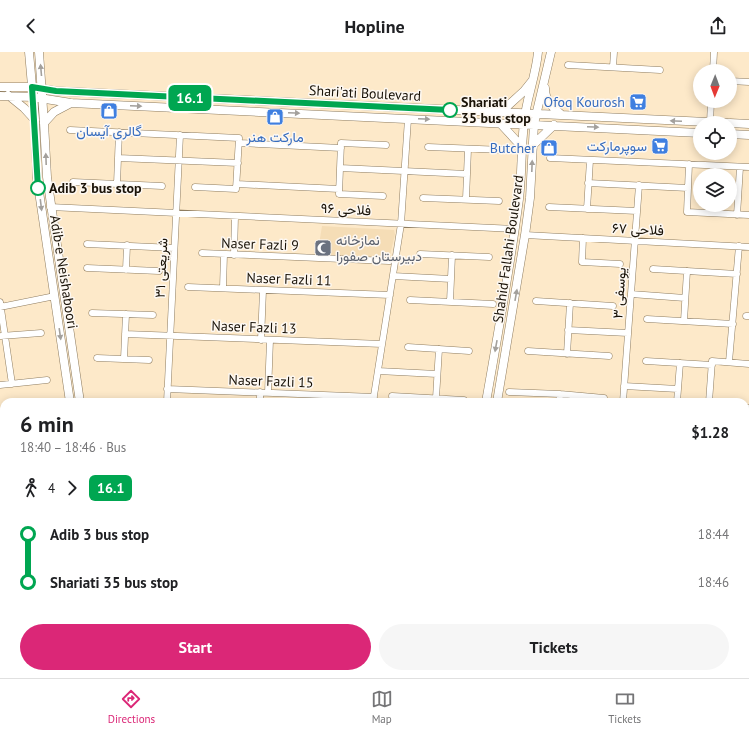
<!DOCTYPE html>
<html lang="en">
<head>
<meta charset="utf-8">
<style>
  body { margin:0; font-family:"PT Sans",Vazirmatn,sans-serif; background:#f6f6f6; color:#202124; height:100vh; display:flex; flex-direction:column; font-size:15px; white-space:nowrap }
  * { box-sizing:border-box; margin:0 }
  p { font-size:13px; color:#757577 }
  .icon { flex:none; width:22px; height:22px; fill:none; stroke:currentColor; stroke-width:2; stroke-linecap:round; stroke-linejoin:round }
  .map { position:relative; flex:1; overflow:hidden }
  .panel { position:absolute; left:0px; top:346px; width:749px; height:280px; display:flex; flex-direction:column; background:#fff; border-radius:12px 12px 0 0; box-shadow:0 2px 10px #0003 }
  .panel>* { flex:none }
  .badge { padding:0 8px; border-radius:6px; font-size:14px; line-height:26px }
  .needle { width:26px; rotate:181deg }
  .controls { position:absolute; left:693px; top:12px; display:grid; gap:8px }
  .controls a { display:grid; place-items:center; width:44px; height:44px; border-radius:50%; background:#fff; box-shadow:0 2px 10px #0003; font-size:20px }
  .map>.badge { position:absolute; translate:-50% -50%; box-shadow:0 0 0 2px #fff }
  .legs { display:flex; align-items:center; gap:6px; height:44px; padding:0 20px; font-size:13px }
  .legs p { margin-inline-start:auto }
  .summary { display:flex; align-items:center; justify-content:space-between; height:68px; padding:0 20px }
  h1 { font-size:22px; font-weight:600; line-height:30px }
  .primary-button { display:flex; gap:8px; margin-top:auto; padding:8px 20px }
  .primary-button a { flex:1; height:46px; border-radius:24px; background:#db2777; color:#fff; font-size:16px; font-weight:600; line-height:46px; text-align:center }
  .primary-button a+a { background:#f6f6f6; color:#202124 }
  ul { padding:0 20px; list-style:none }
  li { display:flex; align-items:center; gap:14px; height:48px; font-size:15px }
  li i { display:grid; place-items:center; width:6px; height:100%; margin:0 5px; background:currentColor }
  li i::after { content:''; width:10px; height:10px; margin:-5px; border:3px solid; border-radius:50%; background:#fff }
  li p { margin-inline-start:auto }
  li:first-child i { background:linear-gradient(#0000 50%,currentColor 0) }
  li:last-child i { background:linear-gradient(currentColor 50%,#0000 0) }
  header { display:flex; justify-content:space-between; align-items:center; height:52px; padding:0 20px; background:#fff; font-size:18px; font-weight:600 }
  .dock { display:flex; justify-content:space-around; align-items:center; height:56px; border-top:1px solid #e0e0e0; background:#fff; font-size:11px; color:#757577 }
  .dock a { display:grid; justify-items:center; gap:2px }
  .dock .on { color:#db2777 }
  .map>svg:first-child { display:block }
</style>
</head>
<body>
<header><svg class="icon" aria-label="back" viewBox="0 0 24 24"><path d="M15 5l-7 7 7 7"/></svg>Hopline<svg class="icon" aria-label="share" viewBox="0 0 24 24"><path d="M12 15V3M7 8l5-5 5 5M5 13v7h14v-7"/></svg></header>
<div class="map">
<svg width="749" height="626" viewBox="0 0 749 626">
  <rect width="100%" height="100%" fill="#fde9c9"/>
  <!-- built -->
  <path fill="#f5ddb6" d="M322,174L394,178L395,182L389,208L317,205Z
    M0,560H4V622H52L51,626H0Z"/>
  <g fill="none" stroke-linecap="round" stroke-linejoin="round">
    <!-- street casing -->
    <g stroke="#8f7d60" stroke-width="7">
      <path id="street" d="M568,13L660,18
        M613,15L614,0
        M713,19L714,0
        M730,29L749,30
        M710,71L711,49
        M70,78L239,86L236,137L195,135
        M239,91L341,96
        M428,95L504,98
        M118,106L238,111
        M550,106L749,115
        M689,112L687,160L749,163
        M340,116L467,122
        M73,130L162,134
        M588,131L688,136
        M117,132L119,80
        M237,132L339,137
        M383,144L339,142L341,91L386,93
        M423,146L499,149
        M466,147L468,97
        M50,155L514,177
        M549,155L637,159
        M587,157L590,108
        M737,163L740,115
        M525,183L749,195
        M583,186L582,210L620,212
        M87,192L174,196
        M202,201L389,209
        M420,202L489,205
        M234,203L235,164
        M87,216L159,219
        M653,217L737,222
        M126,218L127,193
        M393,224L451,227
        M188,235L390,243
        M223,236L224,202
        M631,242L685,246
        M410,248L493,252
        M536,249L613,254
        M0,250L12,332
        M450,250L452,203
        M0,255L55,244
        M92,261L153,263
        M746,264H749
        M647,267L733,272
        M684,269L687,219
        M568,278L628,281
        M125,282L382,292
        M1,284L41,281
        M261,288L263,238
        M408,295L469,299
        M528,299L609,304
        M567,302L570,251
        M97,306L149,308
        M124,307L126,262
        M646,309L712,313
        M729,310L739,194
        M378,319L437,322
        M0,333L47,328
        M624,334L678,337
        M167,337L374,345
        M509,340L560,342L604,346
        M268,341L270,288
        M392,344L464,348
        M436,346L439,297
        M167,350L180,83
        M260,350V340
        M373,350L401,172L408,67
        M559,350L560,342
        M623,350L639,133
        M677,350L680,311
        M709,350L712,309L749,312
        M745,356H749
        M0,382H4
        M0,405H4
        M745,406H749
        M0,429H4
        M745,485H749
        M745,514H749
        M745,563L749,559
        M745,605L749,603
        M639,622L642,626
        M730,622L732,626
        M152,626V622
        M257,626V622
        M351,626V622
        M656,626L664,622
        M716,626L724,622"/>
    </g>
    <!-- secondary casing -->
    <g stroke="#8f7d60" stroke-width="9">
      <path id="secondary" d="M29,0L35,68L37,126L70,350
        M39,0L44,71L47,125L80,350
        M0,35H32L56,39L728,71
        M545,36C545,49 552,55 562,63
        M8,43L24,56L35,68
        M0,44L33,45L71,51L700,81
        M501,60L524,39L532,29
        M499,70L522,95
        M44,71L54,60L71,51
        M730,71L749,72
        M730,82L749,83
        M533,93L554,73
        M486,350C498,282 510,215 519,147C522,122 521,96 524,71C526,47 536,24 538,0
        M497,350L525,183L530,146L534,72L551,0
        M745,443L749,444
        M745,453H749
        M0,499H4
        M0,507H4
        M466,622V626
        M477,622V626
        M64,626V622
        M74,626V622"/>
    </g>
    <!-- street -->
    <use href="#street" stroke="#fff" stroke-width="6"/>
    <!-- secondary -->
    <use href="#secondary" stroke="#fff" stroke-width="8"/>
  </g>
  <!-- one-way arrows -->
  <defs><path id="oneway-solid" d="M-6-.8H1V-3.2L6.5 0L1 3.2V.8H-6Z"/></defs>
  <g fill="#a3a09c">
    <use href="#oneway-solid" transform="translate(41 18) rotate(-95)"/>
    <use href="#oneway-solid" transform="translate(136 54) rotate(3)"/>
    <use href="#oneway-solid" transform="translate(294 61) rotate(3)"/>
    <use href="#oneway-solid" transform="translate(424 67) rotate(3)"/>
    <use href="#oneway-solid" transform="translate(676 69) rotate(-177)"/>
    <use href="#oneway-solid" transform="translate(593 75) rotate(3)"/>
    <use href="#oneway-solid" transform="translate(46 107) rotate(-92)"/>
    <use href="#oneway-solid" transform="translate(532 114) rotate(-88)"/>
    <use href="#oneway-solid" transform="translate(41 153) rotate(83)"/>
    <use href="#oneway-solid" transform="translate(516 243) rotate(-80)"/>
    <use href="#oneway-solid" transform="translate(60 282) rotate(82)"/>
    <use href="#oneway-solid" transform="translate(496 294) rotate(100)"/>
  </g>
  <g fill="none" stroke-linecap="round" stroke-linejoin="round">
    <!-- line-1 casing -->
    <g stroke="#fff" stroke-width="9">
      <path id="line-1" d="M38,136L32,35L56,39L450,58"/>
    </g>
    <!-- line-1 -->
    <use href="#line-1" stroke="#00a651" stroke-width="6"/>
  </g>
  <!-- icons -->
  <defs>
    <g id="supermarket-square" transform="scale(0.9)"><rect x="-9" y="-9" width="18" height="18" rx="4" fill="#3f7fe0" stroke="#fdf8f2"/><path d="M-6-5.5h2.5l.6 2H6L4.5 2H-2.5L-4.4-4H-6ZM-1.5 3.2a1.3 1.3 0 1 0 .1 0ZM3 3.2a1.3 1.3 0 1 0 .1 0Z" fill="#fff"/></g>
    <g id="shop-square" transform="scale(0.9)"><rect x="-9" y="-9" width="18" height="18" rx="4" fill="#3f7fe0" stroke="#fdf8f2"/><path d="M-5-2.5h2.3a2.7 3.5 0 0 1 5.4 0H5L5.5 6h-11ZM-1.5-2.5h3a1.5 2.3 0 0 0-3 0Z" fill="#fff"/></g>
    <g id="mosque-square" transform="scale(0.9)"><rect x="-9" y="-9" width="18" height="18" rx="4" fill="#6b7280" stroke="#fdf8f2"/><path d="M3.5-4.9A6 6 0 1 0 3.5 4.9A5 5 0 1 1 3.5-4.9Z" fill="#fff"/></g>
  </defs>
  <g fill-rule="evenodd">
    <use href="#supermarket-square" x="638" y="50"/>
    <use href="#shop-square" x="109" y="59"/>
    <use href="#shop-square" x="275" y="65"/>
    <use href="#supermarket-square" x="660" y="94"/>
    <use href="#shop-square" x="549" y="96"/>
    <use href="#mosque-square" x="323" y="196"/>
  </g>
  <!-- markers -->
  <g fill="#fff" stroke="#00a651" stroke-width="2">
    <circle cx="450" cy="58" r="7"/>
    <circle cx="38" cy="136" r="7"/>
  </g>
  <g text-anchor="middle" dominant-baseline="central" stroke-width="3" stroke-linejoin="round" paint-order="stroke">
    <!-- street labels -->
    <g font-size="14" fill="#191207" stroke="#fdf8f2">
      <text transform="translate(365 41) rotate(3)">Shari'ati Boulevard</text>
      <text transform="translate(346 157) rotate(3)">فلاحی ۹۶</text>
      <text transform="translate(638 177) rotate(3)">فلاحی ۶۷</text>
      <text transform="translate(260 192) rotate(2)">Naser Fazli 9</text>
      <text transform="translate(508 197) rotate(-82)">Shahid Fallahi Boulevard</text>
      <text transform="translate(161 216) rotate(-87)">شریعتی ۳۱</text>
      <text transform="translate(64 220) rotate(81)">Adib-e Neishaboori</text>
      <text transform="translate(289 227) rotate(2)">Naser Fazli 11</text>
      <text transform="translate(619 241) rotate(-86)">یوسفی ۳</text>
      <text transform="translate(254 275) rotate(2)">Naser Fazli 13</text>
      <text transform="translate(271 329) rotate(2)">Naser Fazli 15</text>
    </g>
    <!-- stop labels -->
    <g font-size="14" font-weight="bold" fill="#191207" stroke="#fdf8f2" text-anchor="start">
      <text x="461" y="50">Shariati<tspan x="461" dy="16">35 bus stop</tspan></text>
      <text x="49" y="136">Adib 3 bus stop</text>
    </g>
    <!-- shop labels -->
    <g font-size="14" fill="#366cbe" stroke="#fdf8f2" text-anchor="end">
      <text x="625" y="50">Ofoq Kourosh</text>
      <text x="109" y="79" text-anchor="middle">گالری آيسان</text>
      <text x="275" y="85" text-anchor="middle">مارکت هنر</text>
      <text x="647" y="94">سوپرمارکت</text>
      <text x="536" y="96">Butcher</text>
    </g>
    <!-- worship labels -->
    <g font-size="14" fill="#5b616d" stroke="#fdf8f2" text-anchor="start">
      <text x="336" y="188">نمازخانه<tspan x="336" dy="16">دبیرستان صفورا</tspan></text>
    </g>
  </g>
</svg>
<div class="controls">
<a><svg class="needle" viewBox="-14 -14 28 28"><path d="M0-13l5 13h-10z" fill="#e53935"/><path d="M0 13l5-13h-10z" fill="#757577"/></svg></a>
<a><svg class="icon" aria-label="locate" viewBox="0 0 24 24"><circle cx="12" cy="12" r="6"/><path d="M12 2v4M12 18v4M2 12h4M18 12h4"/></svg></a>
<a><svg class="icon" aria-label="layers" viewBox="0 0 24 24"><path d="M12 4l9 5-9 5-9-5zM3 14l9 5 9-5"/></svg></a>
</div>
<b class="badge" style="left:190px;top:46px;background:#00a651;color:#fff">16.1</b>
<section class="panel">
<div class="summary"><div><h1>6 min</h1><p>18:40 – 18:46 · Bus</p></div><b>$1.28</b></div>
<div class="legs"><svg class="icon" aria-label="walk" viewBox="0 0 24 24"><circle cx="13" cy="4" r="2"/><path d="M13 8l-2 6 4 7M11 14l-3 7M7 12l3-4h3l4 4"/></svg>4<svg class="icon" aria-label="forward" viewBox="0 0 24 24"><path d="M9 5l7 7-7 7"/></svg><b class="badge" style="background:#00a651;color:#fff">16.1</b></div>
<ul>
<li><i style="color:#00a651"></i><b>Adib 3 bus stop</b><p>18:44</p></li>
<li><i style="color:#00a651"></i><b>Shariati 35 bus stop</b><p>18:46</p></li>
</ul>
<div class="primary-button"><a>Start</a><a>Tickets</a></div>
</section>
</div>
<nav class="dock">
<a class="on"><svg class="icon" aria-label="directions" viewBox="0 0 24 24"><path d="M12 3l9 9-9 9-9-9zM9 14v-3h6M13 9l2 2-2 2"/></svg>Directions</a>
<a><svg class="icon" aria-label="map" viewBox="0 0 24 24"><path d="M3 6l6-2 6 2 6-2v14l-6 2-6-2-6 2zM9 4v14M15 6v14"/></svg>Map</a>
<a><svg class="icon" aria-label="tickets" viewBox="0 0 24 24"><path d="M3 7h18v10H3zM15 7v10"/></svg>Tickets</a>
</nav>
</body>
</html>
